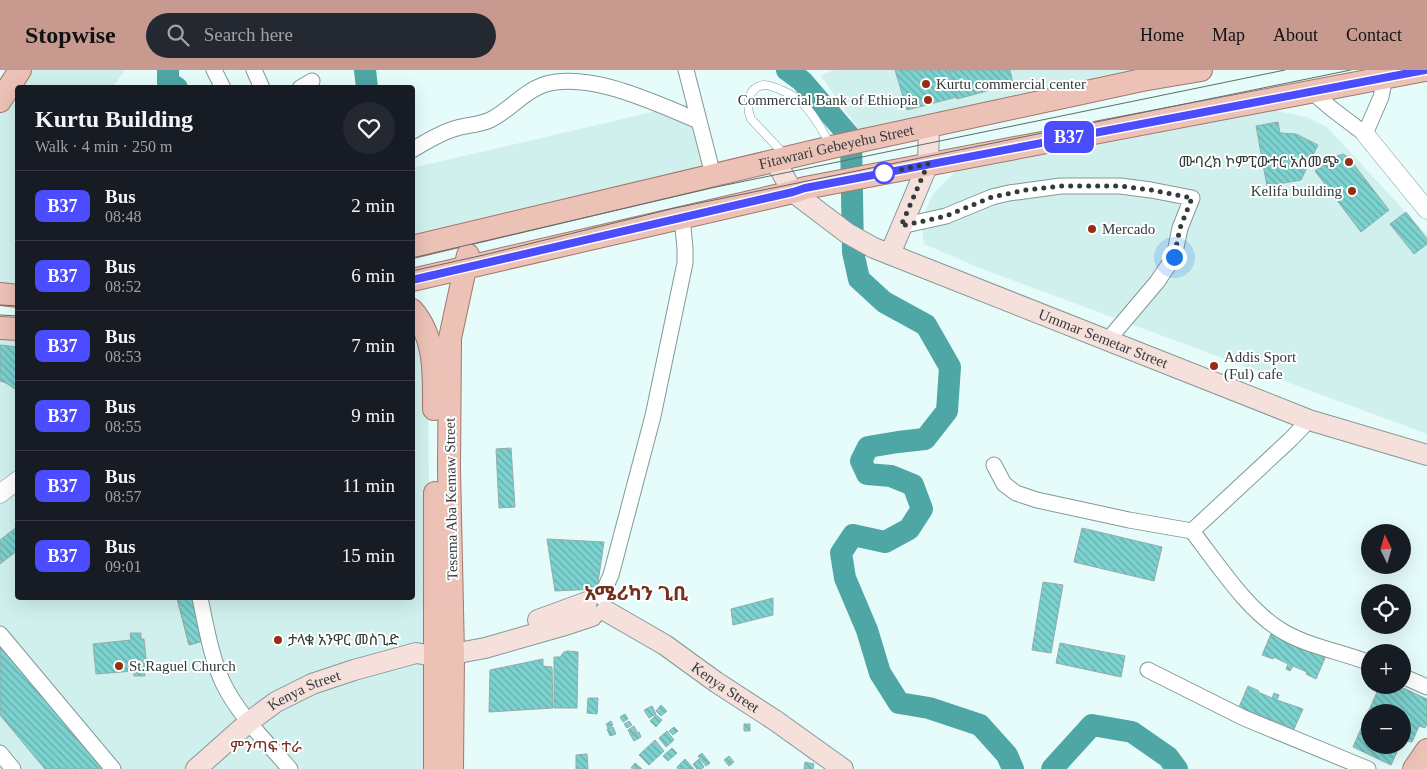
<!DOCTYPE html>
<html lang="en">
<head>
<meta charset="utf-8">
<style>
  body { margin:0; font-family:"Times New Roman","Noto Sans Ethiopic",serif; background:#242831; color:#f1f3f6; height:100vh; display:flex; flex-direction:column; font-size:19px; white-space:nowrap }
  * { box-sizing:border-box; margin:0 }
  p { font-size:16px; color:#9ea1a6 }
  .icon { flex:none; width:28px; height:28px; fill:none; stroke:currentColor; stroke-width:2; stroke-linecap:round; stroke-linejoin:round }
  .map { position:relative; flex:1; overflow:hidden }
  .details { position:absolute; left:15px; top:15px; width:400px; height:515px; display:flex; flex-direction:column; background:#171b24; border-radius:5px; box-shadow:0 5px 20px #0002 }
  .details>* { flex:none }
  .badge { padding:0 10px; border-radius:8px; font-size:18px; line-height:32px }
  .needle { width:32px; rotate:355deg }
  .controls { position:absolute; left:1361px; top:454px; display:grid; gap:10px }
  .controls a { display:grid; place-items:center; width:50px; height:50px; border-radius:50%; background:#171b24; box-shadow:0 5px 20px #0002; font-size:25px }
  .you { position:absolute; width:25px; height:25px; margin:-12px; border:4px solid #fff; border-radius:50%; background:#1a73e8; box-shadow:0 0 0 8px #1a73e833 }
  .map>.badge { position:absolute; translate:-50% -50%; box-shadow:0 0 0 2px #fff }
  .round { display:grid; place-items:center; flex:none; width:52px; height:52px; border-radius:26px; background:#242831 }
  .overview { display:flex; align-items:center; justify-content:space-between; height:85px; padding:0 20px }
  h1 { font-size:24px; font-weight:700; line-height:38px }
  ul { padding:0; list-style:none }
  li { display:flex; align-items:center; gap:15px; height:70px; padding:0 20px; border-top:1px solid #363941 }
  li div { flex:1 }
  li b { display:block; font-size:19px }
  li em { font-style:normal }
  li .badge { min-width:55px; font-weight:700; text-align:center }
  header { display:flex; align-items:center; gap:30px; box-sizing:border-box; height:70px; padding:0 25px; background:#c89a8f; color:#111 }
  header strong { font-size:24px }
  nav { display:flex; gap:28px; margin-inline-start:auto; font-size:18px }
  .search { width:350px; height:45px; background:#242831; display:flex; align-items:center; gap:12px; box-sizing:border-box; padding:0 18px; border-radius:28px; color:#9ea1a6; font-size:19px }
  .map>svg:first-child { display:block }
</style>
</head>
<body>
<header>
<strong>Stopwise</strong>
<div class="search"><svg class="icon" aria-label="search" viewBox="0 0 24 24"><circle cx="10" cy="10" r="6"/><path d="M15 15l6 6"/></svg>Search here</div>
<nav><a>Home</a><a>Map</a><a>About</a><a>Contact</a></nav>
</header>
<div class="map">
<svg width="1427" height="699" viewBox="0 0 1427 699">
  <defs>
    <pattern id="building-back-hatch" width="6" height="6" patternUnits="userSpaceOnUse" patternTransform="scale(1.25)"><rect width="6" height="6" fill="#7bd2cf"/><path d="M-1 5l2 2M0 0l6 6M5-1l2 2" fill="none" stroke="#65aca9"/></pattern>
  </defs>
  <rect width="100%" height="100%" fill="#e5fcfa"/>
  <!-- built -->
  <path fill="#d0f0ee" d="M24,0H125L113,17L18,18L17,222L0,218V36Z
    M833,0H1169L866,70L821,6Z
    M691,33L709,101L413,174L412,98Z
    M1273,40L1306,47L1327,57L1427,165V364L977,197L924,174L921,151L933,124L961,96Z
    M413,251L427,265L433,699H0V266H17L18,528H412Z"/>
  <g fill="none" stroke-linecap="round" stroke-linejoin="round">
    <!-- river -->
    <path stroke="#4fa7a5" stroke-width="22" d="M168,0V12L177,18
      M365,0L367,18
      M787,0L802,11L851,68L853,182L859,209L884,232L926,255L950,297L947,341L925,369L898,372L868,377L861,391L867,404L891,406L913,415L922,439L909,459L885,472L853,465L841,483L845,508L867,560L880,603L899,633L929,638L980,655L1007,685L1013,699
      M1052,699L1092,655L1132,662L1168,687L1177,699"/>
  </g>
  <!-- building -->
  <path fill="url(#building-back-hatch)" stroke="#96abaa" d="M895,0H949L957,27L907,40Z
    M950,0H1010L1013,14L957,29Z
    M1278,52L1280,63L1296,64L1318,75L1301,110L1267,116L1256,56Z
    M1343,84L1348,87L1389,140L1361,162L1315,101L1337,86Z
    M1406,142L1427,169V174L1414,184L1390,154Z
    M0,275L18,277V321L6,313L0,311Z
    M511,378L515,437L499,438L496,379Z
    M18,456V480L0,494V470Z
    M1082,458L1162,477L1154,511L1074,492Z
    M547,469L604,472L597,519L555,521Z
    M1043,512L1063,515L1051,583L1032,580Z
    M177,528H195L206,570L189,575Z
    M177,528H196L206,570L189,575Z
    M773,528V545L733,555L731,539Z
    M130,563H141V569H144L147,599L144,600L145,606H134V601L96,604L93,574L131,570Z
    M1271,564L1325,588L1316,609L1306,604L1307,602L1293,596L1290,601L1286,599L1288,594L1274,587L1273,589L1262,585Z
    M0,567L111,699H45L0,645Z
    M1060,573L1125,586L1121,607L1056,593Z
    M568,581L578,582L577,638H554V587H560L564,582Z
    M543,589V596L552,597L553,638L489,642L490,600Z
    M1380,615H1397L1427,629V654L1425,658L1419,656L1412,672L1402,670V642H1370V675H1400L1391,695L1353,677Z
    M1248,616L1259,621L1258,622L1272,628L1274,623L1279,625L1277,630L1303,639L1294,659L1239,637Z
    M588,628H598L597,644L587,643Z
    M661,635L667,641L661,646L656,641Z
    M652,636L656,644L649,648L644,640Z
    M625,644L628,649L623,652L620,647Z
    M656,645L662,650L656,657L650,651Z
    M611,651L613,655L608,658L606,654Z
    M629,651L632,655L627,658L624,654Z
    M744,654H750V661H744Z
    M634,656L637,662L631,666L628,660Z
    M613,657L616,664L610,666L607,659Z
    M674,657L678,661L673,665L669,661Z
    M667,661L674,670L666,677L659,668Z
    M639,662L641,667L634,671L631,666Z
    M655,670L664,681L649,695L639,685Z
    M672,678L677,683L668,691L663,686Z
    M702,683L710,693L706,696L698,686Z
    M587,684L588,699H576V685Z
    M729,686L734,692L729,696L724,690Z
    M685,689L694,699H678L677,697Z
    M699,689L704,697L701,699H697L693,694Z
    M805,692L814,694L813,699H804Z
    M635,693L642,699L631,698Z"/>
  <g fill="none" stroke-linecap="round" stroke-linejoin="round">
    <!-- service casing -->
    <g stroke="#839897" stroke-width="9">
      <path id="service" d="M784,84L751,49C746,37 747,17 764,15C773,15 796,26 802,33C814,44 822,60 830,74"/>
    </g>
    <!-- minor casing -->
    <g stroke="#839897" stroke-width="17">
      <path id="minor" d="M214,0L223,18
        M254,0L262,18
        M686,0L713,105
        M300,18L312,11
        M1311,21L1332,39L1365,64L1381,27L1385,7
        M412,80C426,72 441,62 457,58C468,55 479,55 490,50C509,41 523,22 543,15C589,0 657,34 699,51
        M901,156L946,146L992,127L1009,123L1061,116H1120L1151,120L1192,128L1180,158L1174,187L1157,212L1108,270
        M994,395L1004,414L1016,423L1037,430L1129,450L1192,461C1217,493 1248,542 1284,562C1310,577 1342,582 1370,593
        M1192,461L1291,369L1309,350
        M601,527L611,505L653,346L685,193V178L682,148
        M200,528C206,556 211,587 223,613C239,646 267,672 290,699
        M0,564L113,699
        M1148,600L1244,648L1368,699
        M1402,606L1427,617
        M0,683L13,699"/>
    </g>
    <!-- tertiary casing -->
    <g stroke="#839897" stroke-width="19">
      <path id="tertiary" d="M1365,64L1427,140
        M0,424L18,410"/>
    </g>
    <!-- secondary casing -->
    <g stroke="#839897" stroke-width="22">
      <g id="secondary">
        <path id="s1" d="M775,91L793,122L847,163L874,178L1309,350L1427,385"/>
        <path d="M890,184L928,94L929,56"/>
        <path id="s2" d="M606,541L665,575L716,612L776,651L843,699"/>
        <path d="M538,550L587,532"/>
        <path id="s3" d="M196,699L249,652L276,632L312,614L354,600L416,583L434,586L453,584L485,578L562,556L592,546"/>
      </g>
    </g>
    <!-- primary casing -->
    <g stroke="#a3776c" stroke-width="24">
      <g id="primary">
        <path d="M0,31L20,0"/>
        <path id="s4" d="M412,177L832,77L1142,10L1201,0"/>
        <path d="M412,210L793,122L805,118L1425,0"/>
        <path d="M0,224L18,226"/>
        <path d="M412,240C436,267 434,305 434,339"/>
        <path d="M0,258L18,259"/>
        <path d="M435,423V699"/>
        <path d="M452,699L453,584L449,399L450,268L468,185"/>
        <path d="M1414,699L1427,680"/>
      </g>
    </g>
    <!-- service -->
    <use href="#service" stroke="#fff" stroke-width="8"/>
    <!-- minor -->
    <use href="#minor" stroke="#fff" stroke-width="15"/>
    <!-- tertiary -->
    <use href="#tertiary" stroke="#fff" stroke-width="18"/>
    <!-- secondary -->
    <use href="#secondary" stroke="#f6e0db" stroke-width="20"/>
    <!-- primary -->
    <use href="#primary" stroke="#ecc1b6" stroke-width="22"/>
    <!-- tram -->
    <path stroke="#5f6b6b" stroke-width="1" d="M412,188L716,117L1285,0
      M412,201L488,184L675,138L1351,0
      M0,235L18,236
      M0,245L18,246"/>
  </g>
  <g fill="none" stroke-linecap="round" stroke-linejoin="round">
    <!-- line casing -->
    <g stroke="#fff" stroke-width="11">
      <path id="line" d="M412,210L793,122L805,118L1425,0"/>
    </g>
    <!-- line -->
    <use href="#line" stroke="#4c4cff" stroke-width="8"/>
    <!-- walk -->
    <path stroke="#323b3b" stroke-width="5" stroke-dasharray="0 9" d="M884,103L928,94L901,156L946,146L992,127L1026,120L1061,116H1120L1151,120L1192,128L1180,158L1174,187"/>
  </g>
  <!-- markers -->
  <g fill="#952d12" stroke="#fff" stroke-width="2">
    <circle cx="926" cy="14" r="5"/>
    <circle cx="928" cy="30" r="5"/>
    <circle cx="1349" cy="92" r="5"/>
    <circle cx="1352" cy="121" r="5"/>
    <circle cx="1092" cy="159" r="5"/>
    <circle cx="1214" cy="296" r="5"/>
    <circle cx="278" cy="570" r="5"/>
    <circle cx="119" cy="596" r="5"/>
  </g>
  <circle fill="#fff" stroke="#4c4cff" stroke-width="2.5" cx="884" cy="103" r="10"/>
  <g text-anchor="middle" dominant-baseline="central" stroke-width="4" stroke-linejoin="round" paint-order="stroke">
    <!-- poi labels -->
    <g font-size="15" fill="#323b3b" stroke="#fff" text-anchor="start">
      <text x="936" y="14">Kurtu commercial center</text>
      <text x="918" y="30" text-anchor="end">Commercial Bank of Ethiopia</text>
      <text x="1339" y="92" text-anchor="end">ሙባረክ ኮምፒውተር አስመጭ</text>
      <text x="1342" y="121" text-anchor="end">Kelifa building</text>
      <text x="1102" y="159">Mercado</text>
      <text x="1224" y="287">Addis Sport<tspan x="1224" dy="17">(Ful) cafe</tspan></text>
      <text x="288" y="570">ታላቁ አንዋር መስጊድ</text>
      <text x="129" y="596">St.Raguel Church</text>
    </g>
    <!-- street labels -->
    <g font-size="15" fill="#323b3b" stroke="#fff">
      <text stroke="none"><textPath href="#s4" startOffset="436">Fitawrari Gebeyehu Street</textPath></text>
      <text stroke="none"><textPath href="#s1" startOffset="381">Ummar Semetar Street</textPath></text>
      <text transform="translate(451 429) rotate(-91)">Tesema Aba Kemaw Street</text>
      <text stroke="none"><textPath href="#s2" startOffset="142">Kenya Street</textPath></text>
      <text stroke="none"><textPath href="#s3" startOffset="135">Kenya Street</textPath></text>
    </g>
    <!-- neighbourhood labels -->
    <g font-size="16" fill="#732f1f" stroke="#fff">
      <text x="266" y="676">ምንጣፍ ተራ</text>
    </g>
    <!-- district labels -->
    <g font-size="20" font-weight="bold" fill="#732f1f" stroke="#fff">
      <text x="636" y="523">አሜሪካን ጊቢ</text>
    </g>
  </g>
</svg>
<div class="controls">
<a><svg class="needle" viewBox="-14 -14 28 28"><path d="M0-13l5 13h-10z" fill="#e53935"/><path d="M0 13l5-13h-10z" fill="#9ea1a6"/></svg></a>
<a><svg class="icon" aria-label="locate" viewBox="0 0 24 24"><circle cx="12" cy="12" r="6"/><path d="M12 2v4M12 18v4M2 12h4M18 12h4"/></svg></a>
<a>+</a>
<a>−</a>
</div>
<div class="you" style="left:1174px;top:187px"></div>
<b class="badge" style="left:1069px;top:67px;background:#4c4cff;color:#fff">B37</b>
<section class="details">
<div class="overview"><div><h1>Kurtu Building</h1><p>Walk · 4 min · 250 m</p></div><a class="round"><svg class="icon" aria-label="heart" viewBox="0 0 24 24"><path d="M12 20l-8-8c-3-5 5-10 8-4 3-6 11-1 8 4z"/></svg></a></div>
<ul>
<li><span class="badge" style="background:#4c4cff;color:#fff">B37</span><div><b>Bus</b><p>08:48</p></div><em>2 min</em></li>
<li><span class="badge" style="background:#4c4cff;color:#fff">B37</span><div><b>Bus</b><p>08:52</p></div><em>6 min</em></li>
<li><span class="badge" style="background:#4c4cff;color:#fff">B37</span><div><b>Bus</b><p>08:53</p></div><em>7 min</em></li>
<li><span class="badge" style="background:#4c4cff;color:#fff">B37</span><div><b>Bus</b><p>08:55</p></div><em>9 min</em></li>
<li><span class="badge" style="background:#4c4cff;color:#fff">B37</span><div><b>Bus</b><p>08:57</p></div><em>11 min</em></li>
<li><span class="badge" style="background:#4c4cff;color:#fff">B37</span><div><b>Bus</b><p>09:01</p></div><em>15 min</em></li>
</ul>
</section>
</div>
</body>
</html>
